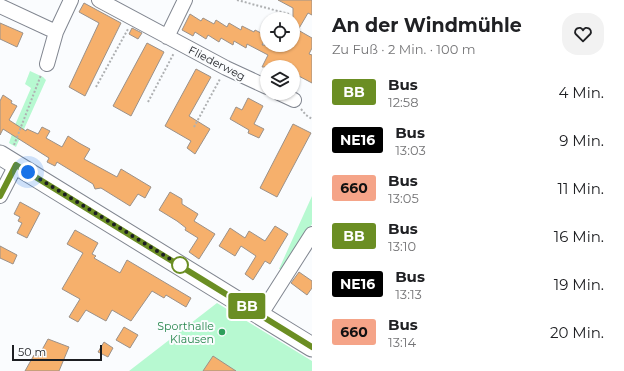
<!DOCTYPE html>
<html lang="de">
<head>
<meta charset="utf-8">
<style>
  body { margin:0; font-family:Montserrat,sans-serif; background:#f2f2f2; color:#202124; height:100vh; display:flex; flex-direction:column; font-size:15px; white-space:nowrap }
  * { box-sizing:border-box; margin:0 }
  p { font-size:13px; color:#757577 }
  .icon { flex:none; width:22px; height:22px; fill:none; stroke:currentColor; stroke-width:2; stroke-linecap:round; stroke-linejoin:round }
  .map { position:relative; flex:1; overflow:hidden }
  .side { display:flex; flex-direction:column; background:#fff; width:312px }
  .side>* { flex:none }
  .badge { padding:0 8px; border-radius:3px; font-size:14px; line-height:26px }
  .tools { position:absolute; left:260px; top:12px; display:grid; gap:8px }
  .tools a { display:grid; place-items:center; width:40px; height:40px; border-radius:50%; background:#fff; box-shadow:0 1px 3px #0004; font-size:20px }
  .scale { position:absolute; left:12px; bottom:10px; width:90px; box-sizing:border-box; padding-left:4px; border:2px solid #1c1e22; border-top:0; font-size:11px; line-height:14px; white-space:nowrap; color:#1c1e22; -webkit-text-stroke:3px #fafcfe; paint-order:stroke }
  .you { position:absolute; width:20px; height:20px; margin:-10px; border:3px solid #fff; border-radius:50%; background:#1a73e8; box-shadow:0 0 0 6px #1a73e833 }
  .map>.badge { position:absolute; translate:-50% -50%; box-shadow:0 0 0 2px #fff }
  .round { display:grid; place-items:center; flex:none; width:42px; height:42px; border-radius:16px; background:#f2f2f2 }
  .headline { display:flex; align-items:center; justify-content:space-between; height:68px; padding:0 20px }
  h1 { font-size:19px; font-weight:700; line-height:30px }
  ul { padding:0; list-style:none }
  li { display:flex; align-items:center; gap:12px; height:48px; padding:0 20px }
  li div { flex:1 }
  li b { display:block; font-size:15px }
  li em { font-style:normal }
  li .badge { min-width:44px; font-weight:700; text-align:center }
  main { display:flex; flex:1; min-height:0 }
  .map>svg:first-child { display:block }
</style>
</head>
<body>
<main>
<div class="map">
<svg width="312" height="371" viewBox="0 0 312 371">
  <rect width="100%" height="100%" fill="#fafcfe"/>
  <!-- green -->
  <path fill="#b7f9d1" d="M30,71L43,77L46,80L16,147L9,143L15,125L31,88L25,84Z
    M312,196V224L283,269H279Z
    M217,303L312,361V371H129Z"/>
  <!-- building -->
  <path fill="#f6b06c" stroke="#9b9189" d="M278,0H312V15L308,13L298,30L312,38V48L309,54L312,55V83L293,73V67H262L268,55L247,44L246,48L234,41L233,45L221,38L219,42L208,35L206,39L195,32L193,36L182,30L190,14L201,21L203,18L214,24L216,20L227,27L229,23L241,30L242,26L254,32L255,30L267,36L262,45H293V8Z
    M84,3L121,23L85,96L69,87L99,23L79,12Z
    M0,23L23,33L17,47L0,39Z
    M132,28L142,33L138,39L129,34Z
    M147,43L164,52L131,116L113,106Z
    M196,69L211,77L189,116L210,129L195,154L187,148L191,141L165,126Z
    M3,95L12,101L11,103L17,106L9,120L26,131L27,129L38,134L42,127L50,131L46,138L62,147L68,136L79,143L90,149L84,159L117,177L121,169L151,187L145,198L138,194L130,206L101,188L95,189L93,184L57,162L55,166L47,162L49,158L3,129L0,135V101Z
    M248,98L263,106L254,124L264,129L259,138L248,133L249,130L230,119L236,107L242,110Z
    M293,124L311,133L277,197L260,188Z
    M170,192L182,199V204L198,214L194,221L215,234L199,259L189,252L198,238L185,230L186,228L177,221L159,210Z
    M20,202L40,213L27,238L17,233L22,223L18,221L20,217L14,214Z
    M275,226L288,234L270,264L265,261L253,280L245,274L256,256L241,246L235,256L219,246L230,228L245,238L249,231L265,241Z
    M75,230L98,243L92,254L96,256L94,258L120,273L127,260L191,298L186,307L166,295L164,298L152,291L131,321L112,310L106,321L86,310L78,322L69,317L80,299L62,289L83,253L67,244Z
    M0,246L17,255L13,264L0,258Z
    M299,272L312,281V288L307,295L291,283Z
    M124,327L138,335L130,348L116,340Z
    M48,339L69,347L59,371H25L34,355L38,357Z
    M104,342L113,348L108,357L98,352Z
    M213,356L236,371H203Z"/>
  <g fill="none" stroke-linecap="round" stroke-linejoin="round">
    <!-- minor casing -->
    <g stroke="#818690" stroke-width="16">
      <path id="minor" d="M99,0L226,68L267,87
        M0,6L56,32
        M167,37L185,0
        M47,64L56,32L71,0
        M279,93L294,100
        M0,196L16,165
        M261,314L312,234"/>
    </g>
    <!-- secondary casing -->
    <g stroke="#818690" stroke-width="21">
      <path id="secondary" d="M0,155L312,347"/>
    </g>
    <!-- path -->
    <path stroke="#aeb0b2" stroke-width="2" stroke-dasharray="2 2" stroke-linecap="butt" d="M237,0L289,14
      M96,87L128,29
      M148,102L174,53
      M301,109L306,115L312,119
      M194,127L220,79
      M14,145L41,75"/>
    <!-- minor -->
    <use href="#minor" stroke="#fff" stroke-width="14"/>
    <!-- secondary -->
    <use href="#secondary" stroke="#fff" stroke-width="19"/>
  </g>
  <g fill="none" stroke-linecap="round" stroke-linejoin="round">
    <!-- line casing -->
    <g stroke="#fff" stroke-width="9">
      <path id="line" d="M0,196L16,165L312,347"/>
    </g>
    <!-- line -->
    <use href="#line" stroke="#6b8e23" stroke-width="6"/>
    <!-- walk -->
    <path stroke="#1c1e22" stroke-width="4" stroke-dasharray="0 7.2" d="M28,172L180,265"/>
  </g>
  <!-- markers -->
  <circle fill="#fff" stroke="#6b8e23" stroke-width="2" cx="180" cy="265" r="8"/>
  <circle fill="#2e9e5b" stroke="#fafcfe" stroke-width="1.5" cx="222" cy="332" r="4"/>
  <g text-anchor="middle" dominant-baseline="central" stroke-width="4" stroke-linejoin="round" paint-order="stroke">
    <!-- street labels -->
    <g font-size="11" fill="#1c1e22" stroke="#fafcfe">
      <text transform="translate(217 63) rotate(27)">Fliederweg</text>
    </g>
    <!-- leisure labels -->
    <g font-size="11" fill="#27864d" stroke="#fafcfe" text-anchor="end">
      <text x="214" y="326">Sporthalle<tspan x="214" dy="13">Klausen</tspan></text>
    </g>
  </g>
</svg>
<div class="tools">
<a><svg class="icon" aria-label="locate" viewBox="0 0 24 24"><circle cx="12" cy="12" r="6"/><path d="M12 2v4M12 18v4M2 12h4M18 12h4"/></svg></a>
<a><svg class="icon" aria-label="layers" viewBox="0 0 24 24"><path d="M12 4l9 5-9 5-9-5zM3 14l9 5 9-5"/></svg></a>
</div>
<div class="scale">50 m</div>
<div class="you" style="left:28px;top:172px"></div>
<b class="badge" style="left:247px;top:306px;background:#6b8e23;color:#fff">BB</b>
</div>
<section class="side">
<div class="headline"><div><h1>An der Windmühle</h1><p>Zu Fuß · 2 Min. · 100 m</p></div><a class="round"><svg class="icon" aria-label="heart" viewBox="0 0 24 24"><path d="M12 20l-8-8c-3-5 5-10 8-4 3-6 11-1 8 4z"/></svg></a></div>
<ul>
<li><span class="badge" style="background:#6b8e23;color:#fff">BB</span><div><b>Bus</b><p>12:58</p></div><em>4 Min.</em></li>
<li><span class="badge" style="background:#000;color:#fff">NE16</span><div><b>Bus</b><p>13:03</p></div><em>9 Min.</em></li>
<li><span class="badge" style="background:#f5a488;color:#111">660</span><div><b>Bus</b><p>13:05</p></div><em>11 Min.</em></li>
<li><span class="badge" style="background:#6b8e23;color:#fff">BB</span><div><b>Bus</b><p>13:10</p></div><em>16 Min.</em></li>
<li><span class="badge" style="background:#000;color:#fff">NE16</span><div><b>Bus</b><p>13:13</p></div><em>19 Min.</em></li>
<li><span class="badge" style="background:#f5a488;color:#111">660</span><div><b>Bus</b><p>13:14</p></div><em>20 Min.</em></li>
</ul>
</section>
</main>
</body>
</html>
